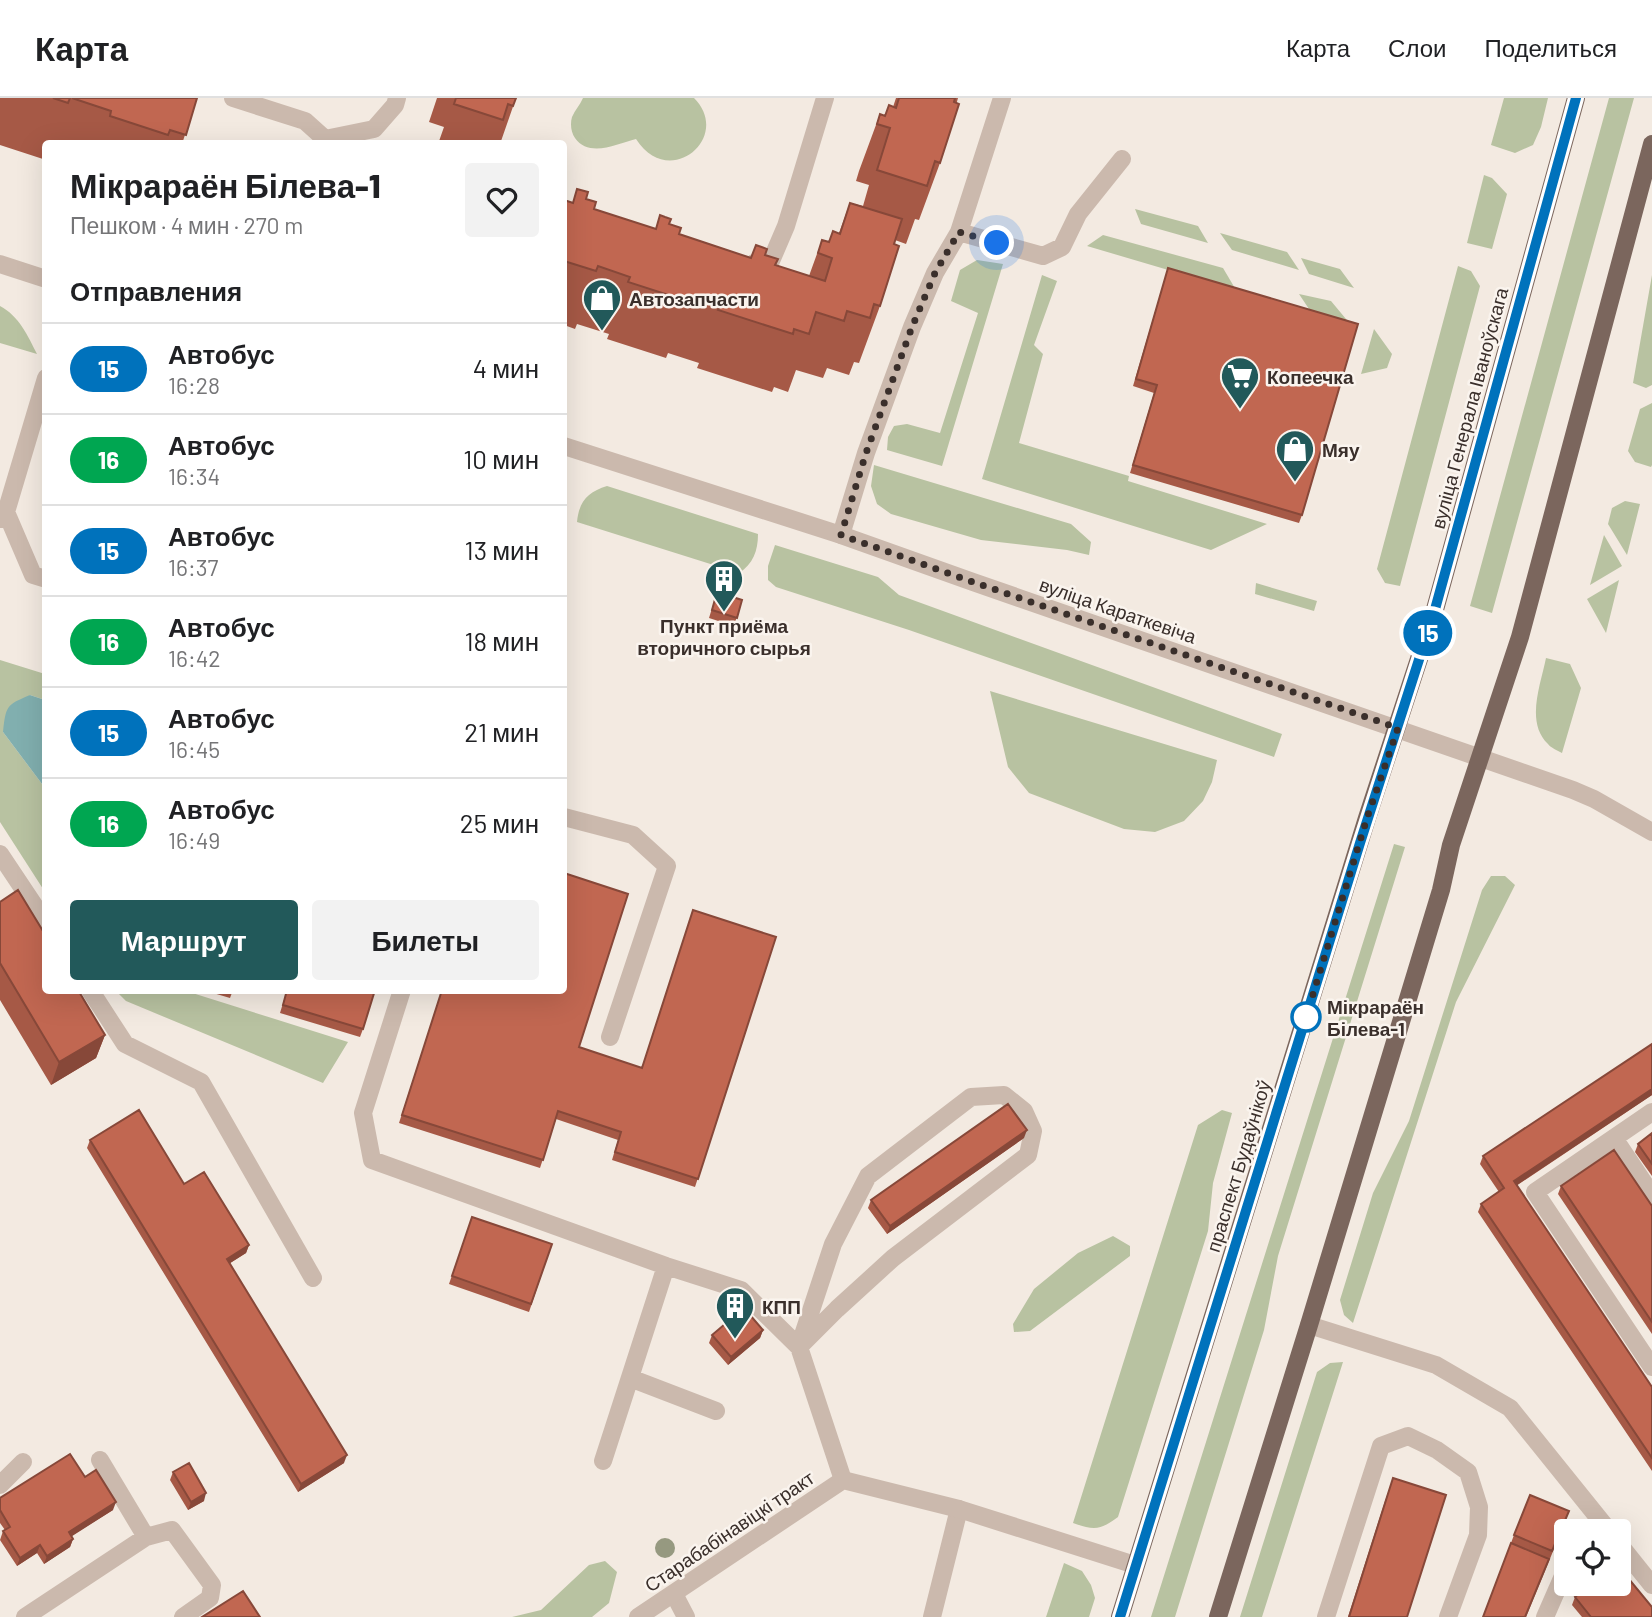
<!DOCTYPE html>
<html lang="ru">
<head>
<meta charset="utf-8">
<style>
  body { margin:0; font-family:Barlow,sans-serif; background:#f2f2f2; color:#202124; height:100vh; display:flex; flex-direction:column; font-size:26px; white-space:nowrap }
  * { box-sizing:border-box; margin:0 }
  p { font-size:23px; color:#757577 }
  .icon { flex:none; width:38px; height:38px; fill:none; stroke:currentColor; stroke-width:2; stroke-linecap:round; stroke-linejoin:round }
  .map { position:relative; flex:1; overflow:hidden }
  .sheet { position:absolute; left:42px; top:42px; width:525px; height:854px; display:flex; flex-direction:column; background:#fff; border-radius:7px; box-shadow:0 7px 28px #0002 }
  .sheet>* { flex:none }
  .badge { padding:0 14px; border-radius:23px; font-size:24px; line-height:46px }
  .buttons { position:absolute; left:1554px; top:1421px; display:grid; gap:14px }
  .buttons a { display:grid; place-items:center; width:77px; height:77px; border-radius:7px; background:#fff; box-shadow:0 7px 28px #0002; font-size:35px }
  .you { position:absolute; width:35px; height:35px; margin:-18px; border:5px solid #fff; border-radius:50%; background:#1a73e8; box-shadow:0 0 0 10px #1a73e833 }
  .map>.badge { position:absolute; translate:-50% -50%; box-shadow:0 0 0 4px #fff }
  h2 { padding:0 28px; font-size:26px; line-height:63px }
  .round { display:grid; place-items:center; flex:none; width:74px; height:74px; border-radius:7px; background:#f2f2f2 }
  .summary { display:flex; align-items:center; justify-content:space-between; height:119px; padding:0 28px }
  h1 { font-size:33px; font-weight:800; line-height:52px }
  .action { display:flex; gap:14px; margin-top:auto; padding:14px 28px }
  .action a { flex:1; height:80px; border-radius:7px; background:#22595a; color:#fff; font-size:28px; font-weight:800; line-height:80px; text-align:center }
  .action a+a { background:#f2f2f2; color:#202124 }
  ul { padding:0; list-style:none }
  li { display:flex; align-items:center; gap:21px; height:91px; padding:0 28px; border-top:2px solid #e0e0e0 }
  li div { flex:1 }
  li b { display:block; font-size:26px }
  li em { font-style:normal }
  li .badge { min-width:77px; font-weight:700; text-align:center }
  header { display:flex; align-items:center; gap:42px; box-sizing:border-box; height:98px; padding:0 35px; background:#fff; border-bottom:2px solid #e0e0e0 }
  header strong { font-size:33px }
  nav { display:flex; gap:38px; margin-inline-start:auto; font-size:24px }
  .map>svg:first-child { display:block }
</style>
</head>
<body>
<header>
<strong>Карта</strong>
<nav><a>Карта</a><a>Слои</a><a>Поделиться</a></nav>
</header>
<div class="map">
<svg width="1652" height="1519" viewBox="0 0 1652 1519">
  <rect width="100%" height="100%" fill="#f3eae1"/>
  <!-- green -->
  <path fill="#b8c2a1" d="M583,0H694C733,39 669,93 636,41C617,46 589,60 575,40C571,34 570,26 572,19C575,12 580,7 583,0Z
    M1504,0H1548L1541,29L1533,47L1515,55L1491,47Z
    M1609,0H1634L1492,515L1470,508Z
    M1484,77L1492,80L1507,96L1492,151L1467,145Z
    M1135,111L1198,128L1208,145L1141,126Z
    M1220,135L1287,154L1299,172L1232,152Z
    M1103,137L1223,170L1236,192L1087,148Z
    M1301,160L1340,171L1354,190L1309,176Z
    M977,162L1003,166L942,368L887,352L888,339L894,328L907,326L940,335L978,215L951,203L960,172Z
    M1458,168L1471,173L1480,188L1400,488L1385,485L1377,471Z
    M1042,177L1057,183L1034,247L1043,256L1019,345L1129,378L1128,383L1267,426L1211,452L982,381Z
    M1652,177V287L1646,290L1633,285Z
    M1299,196L1331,203L1351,227L1313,217Z
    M0,208C19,218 28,238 37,256L0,245Z
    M1374,231L1392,256L1387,270L1361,276Z
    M1652,305V367L1651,369L1635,364L1628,353L1640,311Z
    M874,367L1071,426L1091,444L1089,457L1067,452L981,442L891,416L877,406L871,388Z
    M607,388L758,436C758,453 753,466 739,475L577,424C579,403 588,394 607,388Z
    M1625,403L1640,406L1627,457L1608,426L1612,410Z
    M1604,437L1622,468L1590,487Z
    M775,447L878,479L899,497L1282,636L1274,659L909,532L776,489L768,482V468Z
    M1619,482L1606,535L1587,501Z
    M1256,485L1317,503L1314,513L1255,496Z
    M1546,560L1570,566L1581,590L1562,655C1557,652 1551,650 1548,646C1525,624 1541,586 1546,560Z
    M0,562L45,576V602L30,597L3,634L45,690V794L0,724Z
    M990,593L1217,662L1212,684L1203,703L1184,723L1155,734L1124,731L1029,695L1008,669Z
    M1394,746L1405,749L1278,1158L1264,1232L1175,1519H1151Z
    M1491,778H1505L1515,787L1456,904L1353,1225L1344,1217L1340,1202L1373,1095L1409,1023L1482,792Z
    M116,893H186L348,944L323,985L126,903Z
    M1222,1012L1232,1015L1213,1085L1208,1133L1118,1419C1099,1433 1094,1432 1073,1425L1198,1027Z
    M1113,1138L1130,1148V1158L1030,1233L1014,1234L1013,1226L1034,1191L1078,1155Z
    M1343,1264L1262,1519H1240L1317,1274L1330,1265Z
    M605,1463L617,1474L609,1505L592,1519H512L541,1512L589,1467Z
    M1064,1465L1082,1473L1091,1487L1095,1500L1089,1519H1046Z"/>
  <!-- water -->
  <path fill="#81afaf" d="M30,597L45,602V690L3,634C6,608 6,607 30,597Z"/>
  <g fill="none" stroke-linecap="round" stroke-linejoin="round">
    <!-- service -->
    <path stroke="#cbb9ad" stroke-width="18" d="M233,0L305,23L325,41
      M325,41L374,31L395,7L397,0
      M959,134L1043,158L1062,149L1078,116L1122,61
      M754,165L771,163L786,128L825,0
      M6,414L33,477L46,481
      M0,421L6,414L46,280
      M841,437L866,355L912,229L935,175L959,134L1002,0
      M564,719L633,737L667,768L610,939
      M0,756L46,825
      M90,892L125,946L201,984L313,1180
      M402,892L363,1015L372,1062L666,1168L741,1192L799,1249L843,1382
      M1004,997L1024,1013L1033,1033L1028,1057L893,1160L837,1211L799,1249L833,1146L868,1078L971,999Z
      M1652,1014L1535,1094L1652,1269
      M1614,1040L1652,1097
      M1309,1227L1436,1267L1510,1310L1609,1433
      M630,1280L716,1313
      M100,1362L146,1439
      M603,1363L666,1168
      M0,1387L23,1364
      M1619,1446L1652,1487
      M674,1496L686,1519
      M25,1519L146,1439L172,1432L212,1487L210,1500L183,1519
      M932,1519L959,1411
      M1326,1519L1381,1348L1408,1338L1437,1352L1468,1374L1479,1409L1478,1437L1448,1519
      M1545,1519L1566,1471"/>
    <!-- minor -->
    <path stroke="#cbb9ad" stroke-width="18" d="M638,1519L843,1382L959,1411L1135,1467"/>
    <!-- tertiary -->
    <path stroke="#cbb9ad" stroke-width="18" d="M0,166L46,181
      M564,348L841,437L973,484L1573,692L1594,701L1652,734"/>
    <!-- primary -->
    <path stroke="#7b665d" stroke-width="18" d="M1120,1519L1367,720L1434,515L1576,0
      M1218,1519L1309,1227L1441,792L1451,747L1520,539L1652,46"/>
  </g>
  <!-- trees -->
  <circle fill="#969980" cx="665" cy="1450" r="10"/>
  <!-- wall -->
  <path fill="#a65946" d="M0,0H197L182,46H46V62L0,47Z
    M437,0H516L500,46H438L444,29L429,24Z
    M896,0H958L940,65L919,122L915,121L906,146L895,142L880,208L859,265L854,264L849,277L827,270L823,280L796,272L788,294L774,289L772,294L697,270L699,265L668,255L666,260L607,241L609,236L577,226L575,231L564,227V102L572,105L586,101L594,111L656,131L660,117L679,136L751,160L765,157L775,167L809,178L822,142L829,144L839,135L850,105L863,108L869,87L856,83L859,73L880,16L885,18L893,9Z
    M1168,170L1302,417L1299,425L1130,375L1154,295L1133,288Z
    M717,494L742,502L734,528L709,520Z
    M0,804L105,937L96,960L51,987L0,902Z
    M776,839L695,1089L612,1062L618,1042L556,1021L540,1070L399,1025L442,892L579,949L641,970Z
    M203,892H233L230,900Z
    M287,892L363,931L360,939L280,915Z
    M1652,946V997L1516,1088L1652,1289V1373L1478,1114L1481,1106L1499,1094L1480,1066L1483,1058Z
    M1652,1035V1078L1635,1054L1638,1046Z
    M1024,1040L887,1136L868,1110L871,1102Z
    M90,1042L184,1086L249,1147L246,1155L230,1165L344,1365L298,1394L87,1050Z
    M1561,1088L1652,1108V1236L1558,1096Z
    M472,1119L552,1146L529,1214L449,1186Z
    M763,1232L760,1240L728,1267L709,1245L712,1237Z
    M173,1374L204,1403L188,1412L170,1382Z
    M85,1379L113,1412L71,1438L73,1441L70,1449L44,1466L37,1455L17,1468L0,1442L3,1433L5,1432L0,1425V1400Z
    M1393,1380L1407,1519H1348L1385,1403Z
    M1563,1429L1526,1519H1483L1514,1437Z
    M1575,1499L1652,1519H1582L1572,1507Z"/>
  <!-- shaded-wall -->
  <path fill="#874839" d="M105,937L96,960L51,987L59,964Z
    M1652,991V997L1511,1091L1514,1083Z
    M1027,1032L1024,1040L887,1136L890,1128Z
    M249,1147L246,1155L224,1169L227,1161Z
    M763,1232L760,1240L728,1267L731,1259Z
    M347,1357L344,1365L298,1394L301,1386Z
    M206,1395L204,1403L188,1412L191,1404Z
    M116,1404L113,1412L66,1442L69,1434Z
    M73,1441L70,1449L44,1466L47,1458Z
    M40,1447L37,1455L17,1468L20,1460Z"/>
  <!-- building -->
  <path fill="#c16751" stroke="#874839" stroke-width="2" d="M53,0H70L68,5Z
    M72,0H197L186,37L170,32L168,37L110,18L111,13Z
    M456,0H516L513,8L508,6L503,22L454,6Z
    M899,0H955L954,4L959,6L940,65L935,63L927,88L877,72L890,30L877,26L880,16L885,18L889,7L896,10Z
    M577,91L588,94L586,101L596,104L594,111L656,131L660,117L665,119L671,121L669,126L681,130L679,136L751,160L756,147L767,151L765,157L778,161L775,167L825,183L832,160L818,155L822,142L829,144L833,133L840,136L850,105L902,121L894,146L899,148L880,208L874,206L870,220L847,213L844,223L816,214L809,236L794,231L793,236L718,212L720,208L689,197L687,203L628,184L630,179L598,168L596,173L564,163V102L573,105Z
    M1168,170L1358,226L1302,417L1133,367L1157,287L1136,281Z
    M717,494L742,502L737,520L712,512Z
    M564,775L628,796L579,949L642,970L693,812L776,839L698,1081L615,1054L621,1034L558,1013L543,1062L402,1017L442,892H564Z
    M18,792L46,838V892H78L105,937L59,964L0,865V804Z
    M287,892H375L363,931L283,907Z
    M1652,946V991L1514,1083L1652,1289V1360L1481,1106L1504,1090L1483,1058Z
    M1008,1006L1027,1032L890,1128L871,1102Z
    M139,1012L184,1086L204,1074L249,1147L227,1161L347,1357L301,1386L90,1042Z
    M1652,1035V1066L1638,1046Z
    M1614,1052L1652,1108V1224L1561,1088Z
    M472,1119L552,1146L531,1206L452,1178Z
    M744,1210L763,1232L731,1259L712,1237Z
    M70,1356L85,1379L96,1372L116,1404L69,1434L73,1441L47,1458L40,1447L20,1460L3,1433L10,1429L0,1412V1400Z
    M189,1365L206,1395L191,1404L173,1374Z
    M1393,1380L1446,1397L1407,1519H1349Z
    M1530,1397L1569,1413L1552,1453L1514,1437Z
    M1511,1445L1549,1461L1525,1519H1483Z
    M1619,1469L1652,1509V1519H1591L1575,1499L1591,1486H1619Z
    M243,1493L260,1519H202Z"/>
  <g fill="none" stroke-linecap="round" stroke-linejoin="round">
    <!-- line casing -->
    <g stroke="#fff" stroke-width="16">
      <path id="line" d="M1120,1519L1360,745L1434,515L1576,0"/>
    </g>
    <!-- line -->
    <use href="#line" stroke="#0072bc" stroke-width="10"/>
    <!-- walk -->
    <path stroke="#3a2f2b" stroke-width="7" stroke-dasharray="0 12.6" d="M997,145L959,134L935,175L912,229L866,355L841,437L973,484L1398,630L1367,720L1306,919"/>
  </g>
  <!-- icons -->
  <defs>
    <g id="shop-pin" transform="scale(2.0125)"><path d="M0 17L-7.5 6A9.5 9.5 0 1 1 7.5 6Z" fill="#22595a" stroke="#faf4ee"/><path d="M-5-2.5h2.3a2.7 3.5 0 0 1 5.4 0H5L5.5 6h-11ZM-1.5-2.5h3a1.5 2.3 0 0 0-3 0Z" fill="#fff"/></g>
    <g id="supermarket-pin" transform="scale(2.0125)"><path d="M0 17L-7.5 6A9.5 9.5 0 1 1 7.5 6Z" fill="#22595a" stroke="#faf4ee"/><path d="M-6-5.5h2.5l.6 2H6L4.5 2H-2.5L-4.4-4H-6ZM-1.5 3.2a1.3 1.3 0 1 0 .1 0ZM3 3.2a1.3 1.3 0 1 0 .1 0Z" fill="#fff"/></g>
    <g id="building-pin" transform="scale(2.0125)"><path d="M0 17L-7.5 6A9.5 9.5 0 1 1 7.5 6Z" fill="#22595a" stroke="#faf4ee"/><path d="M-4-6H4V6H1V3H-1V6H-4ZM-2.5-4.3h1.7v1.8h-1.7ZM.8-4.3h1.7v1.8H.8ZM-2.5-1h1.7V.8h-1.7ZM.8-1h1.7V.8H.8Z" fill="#fff"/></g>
  </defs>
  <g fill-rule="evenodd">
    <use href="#shop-pin" x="602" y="200"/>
    <use href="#supermarket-pin" x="1240" y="278"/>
    <use href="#shop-pin" x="1295" y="351"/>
    <use href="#building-pin" x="724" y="481"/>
    <use href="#building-pin" x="735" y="1208"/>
  </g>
  <!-- markers -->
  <circle fill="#fff" stroke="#0072bc" stroke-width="3.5" cx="1306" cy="919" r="14"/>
  <g text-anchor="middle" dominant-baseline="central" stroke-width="5" stroke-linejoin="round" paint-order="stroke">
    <!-- poi labels -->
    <g font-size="19" font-weight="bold" fill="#3a2f2b" stroke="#faf4ee" text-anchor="start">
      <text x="629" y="200">Автозапчасти</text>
      <text x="1267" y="278">Копеечка</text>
      <text x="1322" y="351">Мяу</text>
      <text x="724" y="527" text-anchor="middle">Пункт приёма<tspan x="724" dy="22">вторичного сырья</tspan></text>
      <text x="762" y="1208">КПП</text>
    </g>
    <!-- street labels -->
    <g font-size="19" fill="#3a2f2b" stroke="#faf4ee">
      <text transform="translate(1469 310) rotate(-75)">вуліца Генерала Іваноўскага</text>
      <text transform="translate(1118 512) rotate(19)">вуліца Караткевіча</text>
      <text transform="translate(1238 1068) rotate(-73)">праспект Будаўнікоў</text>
      <text transform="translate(729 1433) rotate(-34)">Старабабінавіцкі тракт</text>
    </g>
    <!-- stop labels -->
    <g font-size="19" font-weight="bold" fill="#3a2f2b" stroke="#faf4ee" text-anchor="start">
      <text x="1327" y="908">Мікрараён<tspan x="1327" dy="22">Білева-1</tspan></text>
    </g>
  </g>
</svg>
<div class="buttons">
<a><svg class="icon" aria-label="locate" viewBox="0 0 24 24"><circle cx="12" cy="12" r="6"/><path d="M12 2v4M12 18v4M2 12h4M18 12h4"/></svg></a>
</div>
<div class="you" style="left:997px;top:145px"></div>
<b class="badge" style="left:1428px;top:535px;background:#0072bc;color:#fff">15</b>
<section class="sheet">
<div class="summary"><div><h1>Мікрараён Білева-1</h1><p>Пешком · 4 мин · 270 m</p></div><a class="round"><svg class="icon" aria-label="heart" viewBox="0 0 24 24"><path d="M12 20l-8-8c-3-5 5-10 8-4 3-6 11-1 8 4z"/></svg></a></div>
<h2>Отправления</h2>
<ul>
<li><span class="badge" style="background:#0072bc;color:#fff">15</span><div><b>Автобус</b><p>16:28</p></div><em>4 мин</em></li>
<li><span class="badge" style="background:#00a651;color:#fff">16</span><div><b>Автобус</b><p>16:34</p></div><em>10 мин</em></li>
<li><span class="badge" style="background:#0072bc;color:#fff">15</span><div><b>Автобус</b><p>16:37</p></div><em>13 мин</em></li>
<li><span class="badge" style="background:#00a651;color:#fff">16</span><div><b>Автобус</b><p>16:42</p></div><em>18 мин</em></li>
<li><span class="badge" style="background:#0072bc;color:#fff">15</span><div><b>Автобус</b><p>16:45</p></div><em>21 мин</em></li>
<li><span class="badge" style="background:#00a651;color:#fff">16</span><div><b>Автобус</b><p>16:49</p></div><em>25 мин</em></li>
</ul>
<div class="action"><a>Маршрут</a><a>Билеты</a></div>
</section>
</div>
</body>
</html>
